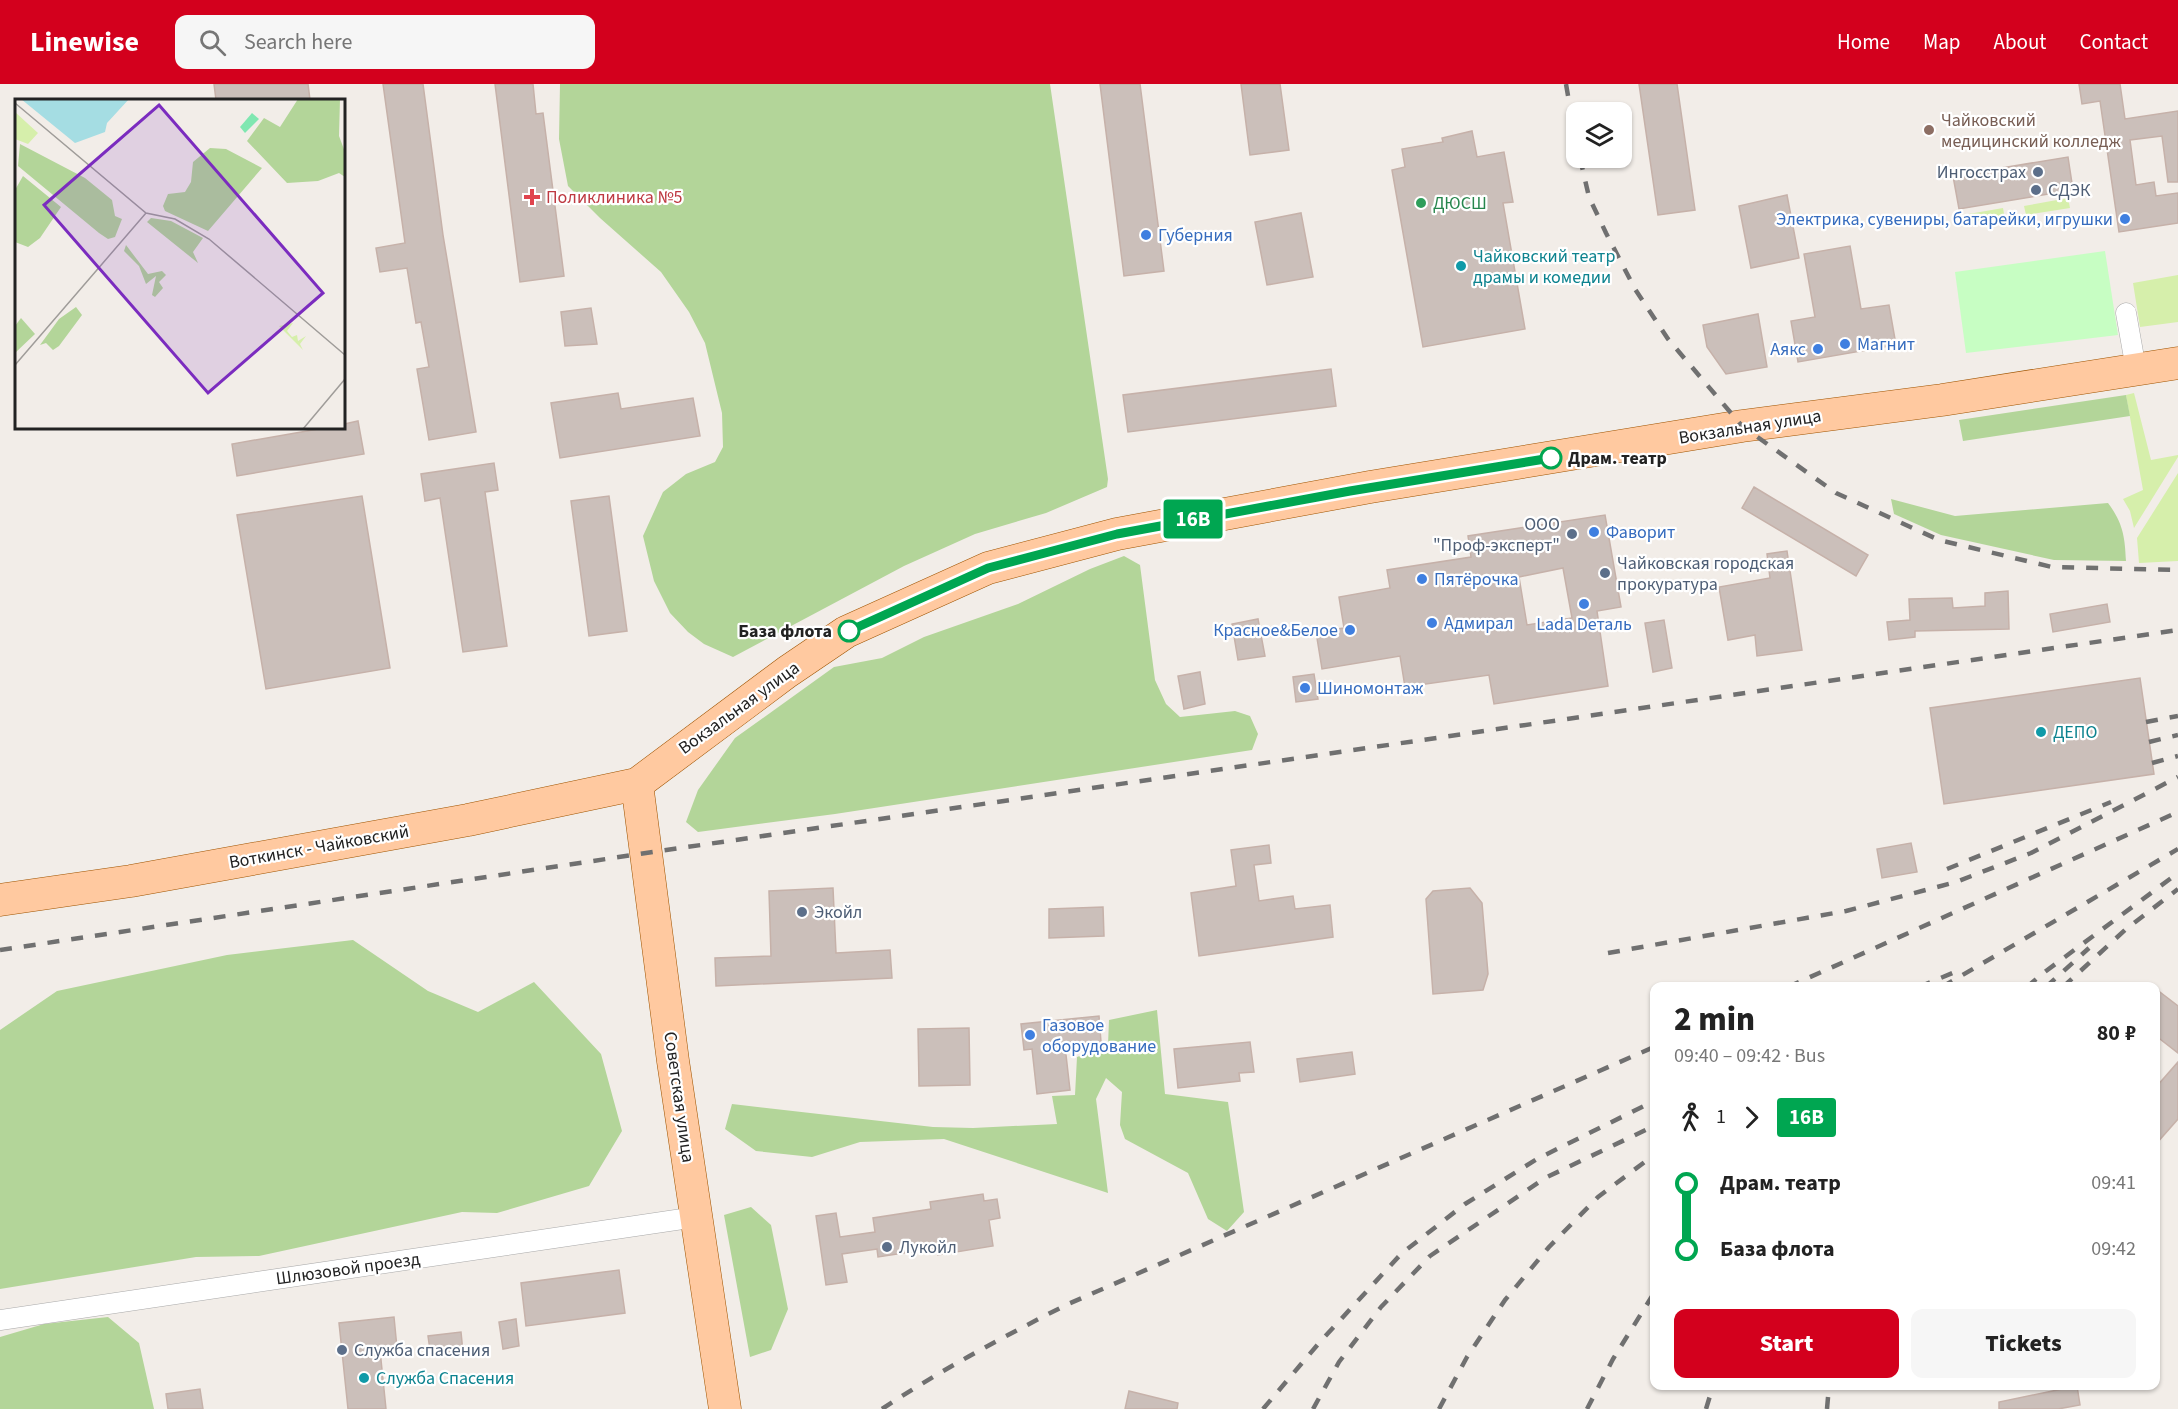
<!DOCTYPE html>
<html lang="en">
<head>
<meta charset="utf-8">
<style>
  body { margin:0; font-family:"Source Sans 3",sans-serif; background:#f6f6f6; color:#222; height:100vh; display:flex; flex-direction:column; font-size:22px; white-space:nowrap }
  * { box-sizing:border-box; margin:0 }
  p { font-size:20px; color:#767676 }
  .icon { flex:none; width:33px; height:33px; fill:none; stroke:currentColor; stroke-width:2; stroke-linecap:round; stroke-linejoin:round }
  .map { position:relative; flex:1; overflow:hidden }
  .panel { position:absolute; left:1650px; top:898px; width:510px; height:408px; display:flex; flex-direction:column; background:#fff; border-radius:12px; box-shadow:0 2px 4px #0004 }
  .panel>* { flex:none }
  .badge { padding:0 12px; border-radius:4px; font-size:21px; line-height:39px }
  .fabs { position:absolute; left:1566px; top:18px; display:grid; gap:12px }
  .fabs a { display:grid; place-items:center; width:66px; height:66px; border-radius:12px; background:#fff; box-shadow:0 2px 4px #0004; font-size:30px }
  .map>.badge { position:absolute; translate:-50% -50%; box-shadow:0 0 0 3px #fff }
  .legs { display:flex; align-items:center; gap:9px; height:66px; padding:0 24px; font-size:20px }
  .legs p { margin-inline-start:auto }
  .summary { display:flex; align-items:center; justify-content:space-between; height:102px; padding:0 24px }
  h1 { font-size:33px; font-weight:800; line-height:45px }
  .button { display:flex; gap:12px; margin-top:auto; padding:12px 24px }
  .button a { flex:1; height:69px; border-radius:12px; background:#d3001d; color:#fff; font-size:24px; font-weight:800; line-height:69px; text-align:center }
  .button a+a { background:#f6f6f6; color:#222 }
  ul { padding:0 24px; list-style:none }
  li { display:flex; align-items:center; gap:21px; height:66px; font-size:22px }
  li i { display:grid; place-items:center; width:9px; height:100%; margin:0 8px; background:currentColor }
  li i::after { content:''; width:15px; height:15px; margin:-8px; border:4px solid; border-radius:50%; background:#fff }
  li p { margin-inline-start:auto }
  li:first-child i { background:linear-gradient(#0000 50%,currentColor 0) }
  li:last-child i { background:linear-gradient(currentColor 50%,#0000 0) }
  header { display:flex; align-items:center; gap:36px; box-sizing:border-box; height:84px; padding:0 30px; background:#d3001d; color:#fff }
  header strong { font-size:28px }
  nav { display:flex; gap:33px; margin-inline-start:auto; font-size:21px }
  .search { width:420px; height:54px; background:#f6f6f6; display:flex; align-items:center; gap:15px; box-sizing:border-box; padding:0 21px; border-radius:12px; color:#767676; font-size:22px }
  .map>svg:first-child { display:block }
</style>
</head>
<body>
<header>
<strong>Linewise</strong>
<div class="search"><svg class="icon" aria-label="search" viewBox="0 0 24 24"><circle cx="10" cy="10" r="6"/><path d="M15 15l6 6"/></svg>Search here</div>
<nav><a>Home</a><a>Map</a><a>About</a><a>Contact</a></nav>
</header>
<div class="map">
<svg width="2178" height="1325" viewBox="0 0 2178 1325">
  <rect width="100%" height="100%" fill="#f2ede8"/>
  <!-- grass -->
  <path fill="#d6efab" d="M2068,114L2070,124L2026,131L2024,122Z
    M2003,124L2005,135L1965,142L1963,131Z
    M2178,191V238L2140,243L2133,199Z
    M2134,309L2151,376L2178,371V373L2134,444L2130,427L2123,415L2143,406L2126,311Z
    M2178,389V477L2139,479L2137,454Z"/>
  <!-- forest -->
  <path fill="#b3d599" d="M560,0H1050L1108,395L1107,403L1046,429L975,450L904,482L733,573L704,560L688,548L670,529L654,497L643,452L663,408L686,390L715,378L723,363L722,329L705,259L689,228L661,188L600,134L568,102L559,55Z
    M2126,311L2130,332L1963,357L1959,336Z
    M1891,415L1955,432L2108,419C2123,439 2125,453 2126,477L2054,476L1941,451L1894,430Z
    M1124,472L1140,481L1155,596L1166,620L1180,633L1235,627L1250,632L1258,650L1252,666L835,730L698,748L686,738L698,706L735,654L834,583L882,574L924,553L1018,520L1090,485Z
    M353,856L428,907L478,928L534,898L601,970L622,1047L589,1102L497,1129L462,1128L259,1172L196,1173L0,1205V946L57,907L227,871Z
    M1157,926L1165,1010L1228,1018L1244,1128L1227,1147L1208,1135L1188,1089L1125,1055L1120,1041L1122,1008L1106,994L1096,1015L1108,1109L944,1055L860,1058L812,1073L756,1067L725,1045L732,1020L933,1043L973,1044L1057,1040L1052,1012L1075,1011L1077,973L1108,961L1109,936Z
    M751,1123L771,1141L788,1225L771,1266L750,1273L724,1131Z
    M108,1233L139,1259L154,1325H0V1253L44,1240Z"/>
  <!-- park -->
  <path fill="#c7fec3" d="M2105,167L2118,251L1966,269L1955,188Z"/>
  <!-- building -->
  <path fill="#cbbfba" stroke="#c6b1a9" stroke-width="1.5" fill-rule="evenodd" d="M214,0H308L310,16H216Z
    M383,0H423L443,151L476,348L429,356L417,285L429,283L421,238L416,239L407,184L380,188L376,164L405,159Z
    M495,0H533L536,30L543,29L564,192L520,198Z
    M1100,0H1140L1164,187L1124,192Z
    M1241,0H1280L1289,66L1250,71Z
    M1639,0H1677L1695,126L1658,131Z
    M2079,0H2120L2125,35L2178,27V98H2168L2162,52L2130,56L2136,101L2154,98L2156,112L2178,109V139L2119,148L2100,17L2082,20Z
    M1472,47L1477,73L1504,68L1513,118L1503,119L1525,245L1423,263L1392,86L1405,83L1402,65L1443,58L1442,54Z
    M2068,73L2073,106L1959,125L1953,92Z
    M1787,111L1799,174L1751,184L1739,122Z
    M1301,129L1313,193L1267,201L1255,138Z
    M1850,162L1861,225L1889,221L1896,261L1798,278L1791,237L1815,233L1804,170Z
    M591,224L597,260L565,262L561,228Z
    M1758,230L1767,283L1726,290L1707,263L1703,241Z
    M1331,285L1336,322L1128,348L1123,311Z
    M618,309L621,325L693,314L700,352L560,374L551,319Z
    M358,337L364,370L237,392L232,360L324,344H344V340Z
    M494,379L498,406L485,408L507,562L463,568L440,414L425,417L421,390Z
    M1754,403L1868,471L1856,492L1742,424Z
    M362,412L390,584L266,605L237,431Z
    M609,412L627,547L589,552L571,417Z
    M1605,431L1621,523L1597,527L1608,602L1494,620L1489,591L1405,603L1400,572L1322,585L1316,548L1344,544L1339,513L1390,504L1387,486L1471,473L1468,452ZM1563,484L1572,534L1527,541L1519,493Z
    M1787,467L1802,566L1757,572L1755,551L1728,556L1719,503L1770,494L1767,470Z
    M2008,507L2009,545L1915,547V553L1889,556L1887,538L1910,536L1909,515L1952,514L1953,524L1985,522V509Z
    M2107,520L2110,538L2053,548L2050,530Z
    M1258,535L1265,572L1238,576L1232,540Z
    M1664,536L1672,584L1653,588L1645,539Z
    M1200,588L1205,620L1184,625L1178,592Z
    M1314,590L1318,615L1296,618L1293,593Z
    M2140,594L2154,690L1944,720L1930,624Z
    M1911,759L1917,788L1882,794L1877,765Z
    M1269,761L1271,779L1254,781L1259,817L1293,812L1295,825L1330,821L1333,853L1199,872L1191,809L1236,802L1231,766Z
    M833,804L836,869L890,866L892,894L716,902L715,874L771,872L769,807Z
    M1470,804L1482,819L1488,890L1483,906L1433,910L1426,815L1433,807Z
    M1103,823L1104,852L1049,854V825Z
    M2156,905L2178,922V969L2156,952Z
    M1099,932L1101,958L1065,962L1070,1006L1037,1010L1032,965L1024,966L1021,940Z
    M969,944L970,1001L919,1002L918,945Z
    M1250,958L1254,988L1239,989L1240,997L1178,1004L1174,965Z
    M1352,968L1355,990L1300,998L1297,975Z
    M2178,978V1035L2156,1060V1003Z
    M983,1110L984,1117L997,1115L1000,1134L989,1136L993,1162L938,1171L937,1164L878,1173L877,1165L842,1170L847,1198L826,1201L816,1132L836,1129L840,1153L875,1148L873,1134L931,1125L930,1118Z
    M619,1186L625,1229L526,1242L521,1199Z
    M394,1233L397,1264L380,1266L386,1325H348L339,1239Z
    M516,1235L519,1262L503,1265L499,1238Z
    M461,1248L463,1268L431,1273L428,1252Z
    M2077,1302L2080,1321L2058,1325H1999V1318Z
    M200,1305L203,1325H168L166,1310Z
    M1129,1307L1178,1319L1177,1325H1125Z"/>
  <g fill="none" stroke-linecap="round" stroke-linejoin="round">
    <!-- minor casing -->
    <g stroke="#a9a9a9" stroke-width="21">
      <path id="minor" d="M2126,229L2136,285
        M0,1236L696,1133"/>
    </g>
    <!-- primary casing -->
    <g stroke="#9f5400" stroke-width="33">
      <path id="primary" d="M637,700L673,977L725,1325
        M0,816L131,797L468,736L637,700L787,588L846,548L988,484L1117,450L1370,403L1742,342L1942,316L2178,279"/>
    </g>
    <!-- minor -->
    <use href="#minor" stroke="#fff" stroke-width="20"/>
    <!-- primary -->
    <use href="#primary" stroke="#ffc9a0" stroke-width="32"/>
    <!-- rail -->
    <path stroke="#707070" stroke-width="4.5" stroke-dasharray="12 12" stroke-linecap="butt" d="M1566,0L1576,58
      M1580,74L1589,113L1606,149L1635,205L1668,255L1742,342L1836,409L1939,456L2052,483L2178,486
      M2146,638L2178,632
      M2149,658L2178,651
      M2152,679L2178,672
      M1947,785L2111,718
      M0,866L646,769L2178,546
      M1608,869L1846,827L1956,798L2031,769L2178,693
      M1788,903L2178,728
      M1919,903L1955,888
      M1942,903L2178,765
      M2027,903L2042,890L2178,789
      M2046,903L2089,864
      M2063,903L2125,846L2178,805
      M882,1325C941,1286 1003,1253 1066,1221L1654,963
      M1263,1325L1319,1259L1401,1170L1465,1120L1537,1075L1654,1017
      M1313,1325L1339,1278L1381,1223L1430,1172L1545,1094L1654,1042
      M1439,1325L1467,1273L1505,1216L1549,1163L1598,1113L1654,1071
      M1587,1325L1613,1275L1654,1209
      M1706,1325L1713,1302
      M1827,1325L1829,1302"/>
  </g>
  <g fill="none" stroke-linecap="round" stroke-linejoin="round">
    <!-- line-1 casing -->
    <g stroke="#fff" stroke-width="14">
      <path id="line-1" d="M849,547L988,484L1117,450L1350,407L1551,374"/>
    </g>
    <!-- line-1 -->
    <use href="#line-1" stroke="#00a651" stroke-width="9"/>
  </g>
  <!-- markers -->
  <circle fill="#8d6e63" stroke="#fff" stroke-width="2" cx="1929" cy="46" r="6"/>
  <g fill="#5c6f8a" stroke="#fff" stroke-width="2">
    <circle cx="2038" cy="88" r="6"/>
    <circle cx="2036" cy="106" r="6"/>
    <circle cx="1572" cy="450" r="6"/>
    <circle cx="1605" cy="489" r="6"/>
    <circle cx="802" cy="828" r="6"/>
    <circle cx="887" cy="1163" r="6"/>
    <circle cx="342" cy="1266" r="6"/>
  </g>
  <path fill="#e0444e" stroke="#fff" stroke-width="2" d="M529 104h6v6h6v6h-6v6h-6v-6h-6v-6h6z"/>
  <circle fill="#2e9e5b" stroke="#fff" stroke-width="2" cx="1421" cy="119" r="6"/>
  <g fill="#3f7fe0" stroke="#fff" stroke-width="2">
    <circle cx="2125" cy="135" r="6"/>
    <circle cx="1146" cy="151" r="6"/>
    <circle cx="1845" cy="260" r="6"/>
    <circle cx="1818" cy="265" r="6"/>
    <circle cx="1594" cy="448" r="6"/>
    <circle cx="1422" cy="495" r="6"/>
    <circle cx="1584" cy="520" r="6"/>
    <circle cx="1432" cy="539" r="6"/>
    <circle cx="1350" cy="546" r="6"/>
    <circle cx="1305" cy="604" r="6"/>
    <circle cx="1030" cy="951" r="6"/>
  </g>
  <g fill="#0f9aa8" stroke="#fff" stroke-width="2">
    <circle cx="1461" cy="182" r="6"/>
    <circle cx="2041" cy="648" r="6"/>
    <circle cx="364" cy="1294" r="6"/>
  </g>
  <g fill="#fff" stroke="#00a651" stroke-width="3">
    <circle cx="1551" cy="374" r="10"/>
    <circle cx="849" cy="547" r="10"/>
  </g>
  <g text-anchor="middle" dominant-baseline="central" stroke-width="4.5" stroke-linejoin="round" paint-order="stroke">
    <!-- education labels -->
    <g font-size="18" fill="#785e54" stroke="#fff" text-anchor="start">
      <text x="1941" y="36">Чайковский<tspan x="1941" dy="21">медицинский колледж</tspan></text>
    </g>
    <!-- service labels -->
    <g font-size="18" fill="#4e5e75" stroke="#fff" text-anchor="start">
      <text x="2026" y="88" text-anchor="end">Ингосстрах</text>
      <text x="2048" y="106">СДЭК</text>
      <text x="1560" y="440" text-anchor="end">ООО<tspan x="1560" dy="21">"Проф-эксперт"</tspan></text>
      <text x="1617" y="479">Чайковская городская<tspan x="1617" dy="21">прокуратура</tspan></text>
      <text x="814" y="828">Экойл</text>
      <text x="899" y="1163">Лукойл</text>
      <text x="354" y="1266">Служба спасения</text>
    </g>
    <!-- health labels -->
    <g font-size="18" fill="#be3a42" stroke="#fff" text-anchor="start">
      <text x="546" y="113">Поликлиника №5</text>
    </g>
    <!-- leisure labels -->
    <g font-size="18" fill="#27864d" stroke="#fff" text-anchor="start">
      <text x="1433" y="119">ДЮСШ</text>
    </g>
    <!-- shop labels -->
    <g font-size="18" fill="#366cbe" stroke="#fff" text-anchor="start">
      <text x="2113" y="135" text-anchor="end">Электрика, сувениры, батарейки, игрушки</text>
      <text x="1158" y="151">Губерния</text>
      <text x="1857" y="260">Магнит</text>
      <text x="1806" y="265" text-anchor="end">Аякс</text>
      <text x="1606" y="448">Фаворит</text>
      <text x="1434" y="495">Пятёрочка</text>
      <text x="1444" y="539">Адмирал</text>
      <text x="1584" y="540" text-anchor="middle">Lada Dеталь</text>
      <text x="1338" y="546" text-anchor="end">Красное&amp;Белое</text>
      <text x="1317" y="604">Шиномонтаж</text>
      <text x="1042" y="941">Газовое<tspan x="1042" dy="21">оборудование</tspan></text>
    </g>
    <!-- culture labels -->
    <g font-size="18" fill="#0d838f" stroke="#fff" text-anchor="start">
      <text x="1473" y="172">Чайковский театр<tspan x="1473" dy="21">драмы и комедии</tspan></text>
      <text x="2053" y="648">ДЕПО</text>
      <text x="376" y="1294">Служба Спасения</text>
    </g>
    <!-- street labels -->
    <g font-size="18" fill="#222" stroke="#fff">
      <text transform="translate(1750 343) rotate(-9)">Вокзальная улица</text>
      <text transform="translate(739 624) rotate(-36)">Вокзальная улица</text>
      <text transform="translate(319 763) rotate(-10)">Воткинск - Чайковский</text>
      <text transform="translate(679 1013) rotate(82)">Советская улица</text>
      <text transform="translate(348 1185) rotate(-8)">Шлюзовой проезд</text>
    </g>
    <!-- stop labels -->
    <g font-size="18" font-weight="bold" fill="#222" stroke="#fff" text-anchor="start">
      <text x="1568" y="374">Драм. театр</text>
      <text x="832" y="547" text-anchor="end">База флота</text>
    </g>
  </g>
  <!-- overview -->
  <g transform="translate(15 15)">
    <rect width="330" height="330" fill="#f2ede8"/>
    <path d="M0,13L23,34L13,45L0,40ZM278,224L272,232L277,238L282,236L283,242L291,237L285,245L288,251L264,227Z" fill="#d6efab"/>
    <path d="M283,0H325L324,37L330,53V78L324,74L303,82L272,84L232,42L249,19L265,28ZM5,45L70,79L97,101L100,117L107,120L100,138L93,140L84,134L3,67ZM195,49L211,50L247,69L193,132L150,112L148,107L153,95L170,93L176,83L178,63ZM8,77L46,108L25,139L13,148L0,143V91ZM136,119L156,122L188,139L178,153L183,164L132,123ZM111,146L133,175L147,172L151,176L144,183L148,189L140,198L137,196L141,177L131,185L124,167L109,152ZM61,208L67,216L44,247L38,251L31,244L25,246L44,220ZM6,219L20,235L0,254V227Z" fill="#b3d599"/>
    <path d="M237,14L244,20L230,34L225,28Z" fill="#80e7b1"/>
    <path d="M6,0H114L92,24L90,33L60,44Z" fill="#a5dde3"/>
    <path fill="none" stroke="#9f9c99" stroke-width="1.5" d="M0,4L131,114L160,120L194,140L330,256M0,266L131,114M288,330L330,280"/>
    <path fill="#7b2cbf" fill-opacity="0.15" stroke="#7b2cbf" stroke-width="3" d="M144,6L308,194L193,294L29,106Z"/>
    <rect width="330" height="330" fill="none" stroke="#222" stroke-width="3"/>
  </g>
</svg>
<div class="fabs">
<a><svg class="icon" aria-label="layers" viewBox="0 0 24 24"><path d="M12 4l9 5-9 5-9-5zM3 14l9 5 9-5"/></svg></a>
</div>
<b class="badge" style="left:1193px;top:435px;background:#00a651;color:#fff">16В</b>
<section class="panel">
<div class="summary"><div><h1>2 min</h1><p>09:40 – 09:42 · Bus</p></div><b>80 ₽</b></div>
<div class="legs"><svg class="icon" aria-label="walk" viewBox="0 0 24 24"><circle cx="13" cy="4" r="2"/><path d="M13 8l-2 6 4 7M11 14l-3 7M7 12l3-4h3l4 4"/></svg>1<svg class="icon" aria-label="forward" viewBox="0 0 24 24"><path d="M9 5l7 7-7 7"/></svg><b class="badge" style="background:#00a651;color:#fff">16В</b></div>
<ul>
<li><i style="color:#00a651"></i><b>Драм. театр</b><p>09:41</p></li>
<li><i style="color:#00a651"></i><b>База флота</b><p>09:42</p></li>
</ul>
<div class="button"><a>Start</a><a>Tickets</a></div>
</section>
</div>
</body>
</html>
